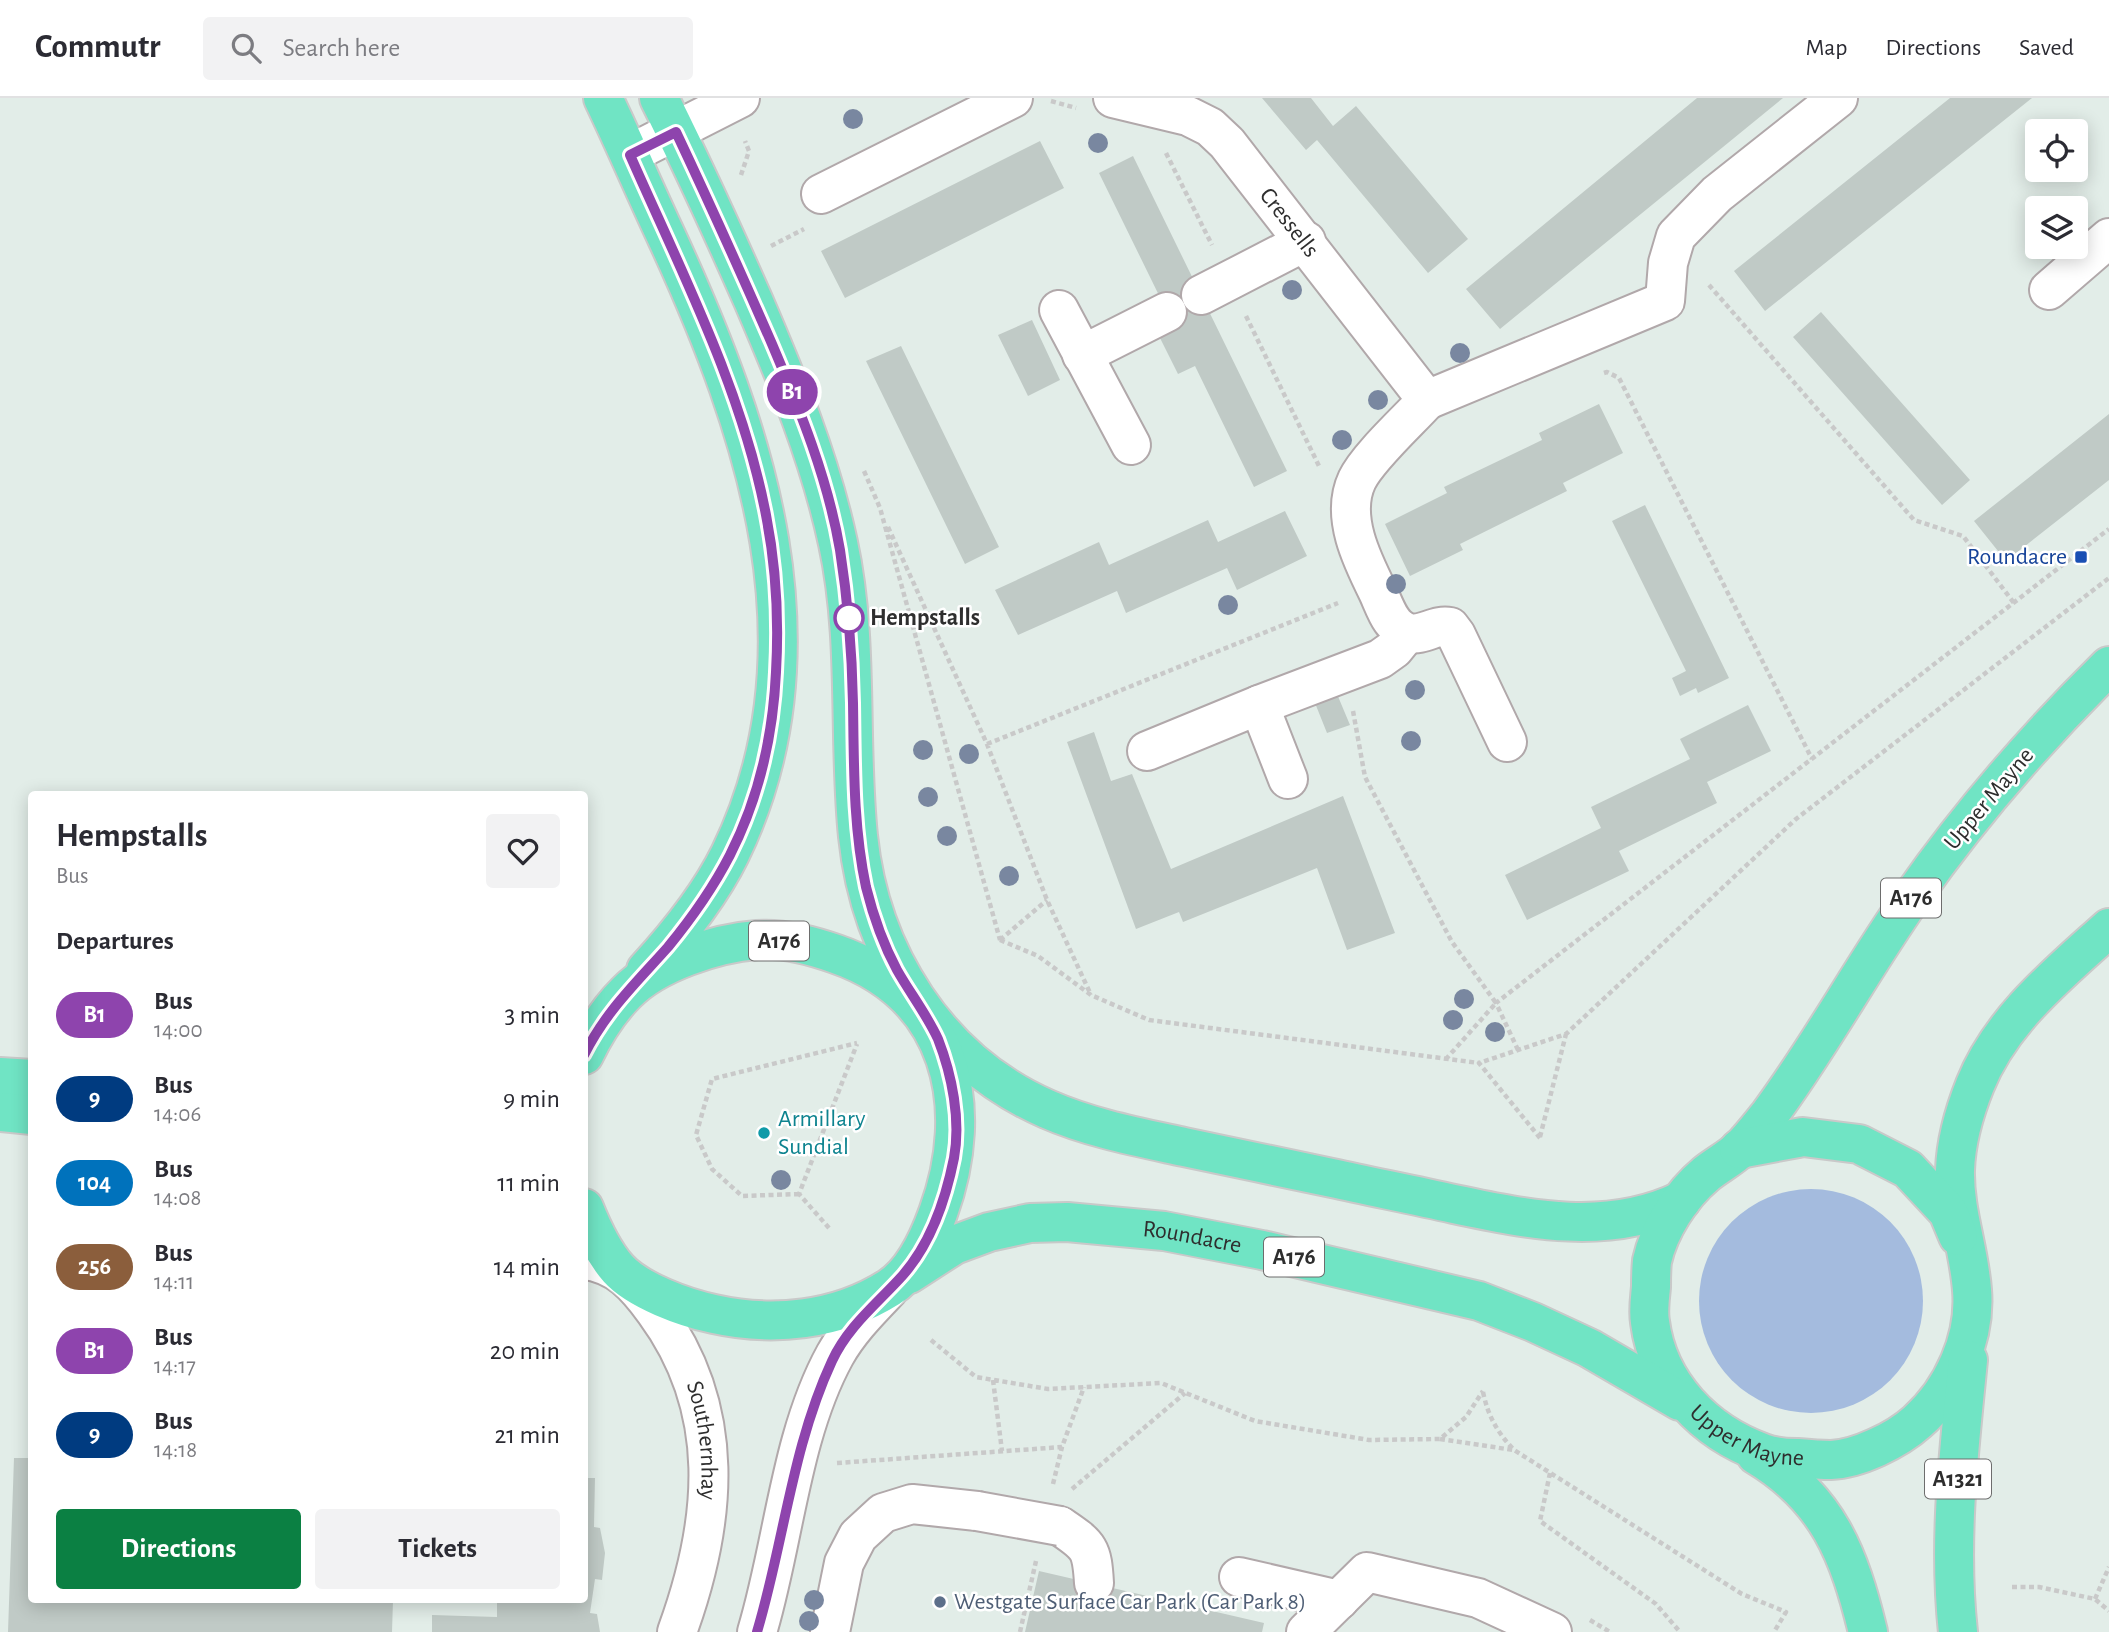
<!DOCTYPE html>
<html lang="en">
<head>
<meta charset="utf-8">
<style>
  body { margin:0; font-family:"Alegreya Sans",sans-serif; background:#f2f2f3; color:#2b2b33; height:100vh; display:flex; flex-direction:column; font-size:26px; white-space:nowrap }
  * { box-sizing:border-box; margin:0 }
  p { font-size:23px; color:#7c7c81 }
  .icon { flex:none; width:38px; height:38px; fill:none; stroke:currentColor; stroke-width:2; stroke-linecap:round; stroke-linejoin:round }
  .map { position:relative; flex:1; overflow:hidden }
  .sheet { position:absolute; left:28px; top:693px; width:560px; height:812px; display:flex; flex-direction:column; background:#fff; border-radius:7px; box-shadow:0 4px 18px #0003 }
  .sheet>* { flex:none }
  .badge { padding:0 14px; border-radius:23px; font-size:24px; line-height:46px }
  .buttons { position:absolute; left:2025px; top:21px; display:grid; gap:14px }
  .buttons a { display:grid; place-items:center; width:63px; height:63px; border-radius:7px; background:#fff; box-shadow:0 4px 18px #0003; font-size:35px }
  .map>.badge { position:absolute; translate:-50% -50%; box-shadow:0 0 0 4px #fff }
  h2 { padding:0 28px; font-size:26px; line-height:63px }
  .round { display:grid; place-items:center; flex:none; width:74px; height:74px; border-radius:7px; background:#f2f2f3 }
  .head { display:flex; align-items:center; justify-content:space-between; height:119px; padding:0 28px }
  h1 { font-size:33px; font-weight:600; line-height:52px }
  .primary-button { display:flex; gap:14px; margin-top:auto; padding:14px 28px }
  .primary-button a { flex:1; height:80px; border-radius:7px; background:#0b8043; color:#fff; font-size:28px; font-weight:600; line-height:80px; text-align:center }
  .primary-button a+a { background:#f2f2f3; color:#2b2b33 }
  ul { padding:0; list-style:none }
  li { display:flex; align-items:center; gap:21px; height:84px; padding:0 28px }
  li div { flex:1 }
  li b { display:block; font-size:26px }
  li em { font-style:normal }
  li .badge { min-width:77px; font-weight:700; text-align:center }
  header { display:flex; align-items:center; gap:42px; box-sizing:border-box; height:98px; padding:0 35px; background:#fff; border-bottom:2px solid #e1e1e2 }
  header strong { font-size:33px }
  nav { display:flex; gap:38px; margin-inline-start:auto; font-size:24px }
  .search { width:490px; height:63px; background:#f2f2f3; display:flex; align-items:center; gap:18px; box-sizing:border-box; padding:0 24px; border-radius:7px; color:#7c7c81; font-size:26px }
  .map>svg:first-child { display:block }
</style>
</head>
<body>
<header>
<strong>Commutr</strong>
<div class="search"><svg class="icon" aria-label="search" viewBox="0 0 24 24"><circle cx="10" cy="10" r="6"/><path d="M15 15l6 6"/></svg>Search here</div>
<nav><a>Map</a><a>Directions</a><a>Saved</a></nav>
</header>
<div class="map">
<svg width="2109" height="1534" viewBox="0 0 2109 1534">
  <rect width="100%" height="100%" fill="#e2ede8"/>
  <!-- green -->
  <path fill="#a4bbde" d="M1699 1203a112 112 0 1 1 224 0a112 112 0 1 1-224 0Z"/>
  <!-- building -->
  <path fill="#c0cac6" d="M1262,0H1311L1333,28L1356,8L1468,141L1428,175L1317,42L1306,52Z
    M1697,0H1783L1500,231L1466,191Z
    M1950,0H2032L1765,213L1734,173Z
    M1040,43L1064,90L845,200L821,153Z
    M1133,58L1287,373L1254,389L1195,268L1178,276L1159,238L1175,230L1099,75Z
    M1821,214L1970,382L1942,407L1793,239Z
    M1032,222L1060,282L1028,298L998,237Z
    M901,248L999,449L965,466L866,263Z
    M1599,306L1623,355L1563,385L1567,393L1460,446L1463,452L1410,478L1385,426L1447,395L1444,389L1542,342L1539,335Z
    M2109,316V382L2006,463L1974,423Z
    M1645,407L1729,580L1698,595L1696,590L1680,598L1672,580L1686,573L1612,423Z
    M1285,413L1307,458L1237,492L1227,470L1126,515L1117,493L1018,537L995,492L1099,444L1109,467L1208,422L1218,444Z
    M1337,596L1350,627L1327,635L1315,605Z
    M1748,607L1771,653L1707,684L1717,705L1619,753L1629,773L1527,822L1505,777L1601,730L1591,709L1690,661L1680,641Z
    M1094,634L1111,683L1132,676L1171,771L1343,698L1395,835L1347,852L1317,770L1183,824L1179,814L1136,831L1067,644Z
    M29,1257H32V1297L28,1296Z
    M14,1360H32V1502H393L392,1534H8Z
    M584,1380H595L594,1429L600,1430L605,1455L602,1482L595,1481L590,1515L597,1516L600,1534H432V1517L497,1519V1502H584Z
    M1039,1473L1264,1525L1262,1534H1025Z"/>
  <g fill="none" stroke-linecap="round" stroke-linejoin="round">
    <!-- minor casing -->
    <g stroke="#b1a8aa" stroke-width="42">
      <g id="minor">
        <path id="s1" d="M1113,0L1188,18L1210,29L1227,45L1427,302L1665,203L1668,165L1676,138L1717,96L1838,0"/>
        <path d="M630,56L740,0"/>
        <path d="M821,96L1013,0"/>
        <path d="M2049,192L2109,140"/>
        <path d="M1201,197L1306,143"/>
        <path d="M1059,212L1131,347"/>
        <path d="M1082,257L1167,214"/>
        <path d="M1427,302C1409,322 1368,359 1357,382C1340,418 1362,462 1378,494C1385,509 1391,531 1409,535C1424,538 1435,526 1450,529L1456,537L1507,644"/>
        <path d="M1259,607L1288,681"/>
        <path d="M1147,653L1259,607L1380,561L1394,551L1407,535"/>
        <path id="s2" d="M584,1162C618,1166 636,1187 655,1213C728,1312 717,1424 677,1534"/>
        <path d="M1060,1428C1090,1448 1092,1451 1094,1485"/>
        <path d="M1239,1479L1339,1502"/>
        <path d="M757,1534C784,1445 790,1339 835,1257C849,1232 869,1212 889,1191"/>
        <path d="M830,1534L844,1465L858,1438L883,1415L912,1406L977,1413"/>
        <path d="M1306,1534L1367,1474L1478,1500L1552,1534"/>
      </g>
    </g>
    <!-- major casing -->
    <g stroke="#c9c9c9" stroke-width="42">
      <g id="major">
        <path d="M603,0C625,46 645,93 667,140C756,333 830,551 730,756C709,799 678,837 646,872"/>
        <path d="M659,0C692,66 723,134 753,202C787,281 820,361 838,445C859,542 848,641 858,738C870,855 937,963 1047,1011C1090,1030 1138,1039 1184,1049C1233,1059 1283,1070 1332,1080C1373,1089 1414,1097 1454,1106C1530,1122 1608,1138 1681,1103"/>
        <path id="s3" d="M2109,568C2037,639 1970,716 1912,799C1862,870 1821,947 1769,1017C1760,1028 1751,1040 1741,1050C1731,1060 1717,1067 1706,1076C1681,1097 1659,1131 1652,1163C1651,1172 1651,1181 1651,1189C1650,1200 1648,1213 1650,1224C1658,1287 1705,1334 1763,1355C1774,1359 1784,1360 1797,1360C1808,1361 1820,1362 1831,1362C1858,1361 1897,1342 1917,1324C1953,1292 1976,1240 1972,1192C1969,1151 1954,1113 1955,1072C1956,1044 1965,1012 1975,987C2001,922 2058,876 2109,830"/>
        <path d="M584,957C595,934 608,913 626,895C655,865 716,845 757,842C784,840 811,847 836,856C952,896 977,1008 938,1115C929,1140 913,1175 889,1190C837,1223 772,1229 714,1216C685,1210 638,1193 618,1171C603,1154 592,1130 584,1110"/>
        <path d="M0,979L32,981"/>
        <path d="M0,1014L32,1017"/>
        <path d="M1739,1051L1803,1039L1859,1046L1908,1071L1948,1114L1958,1138"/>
        <path id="s4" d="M909,1176L954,1147L989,1134L1030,1125L1067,1124L1164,1133L1262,1152L1479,1203L1533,1224L1589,1250L1680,1303"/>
        <path d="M1756,1357C1828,1400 1849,1456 1868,1534"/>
        <path d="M1958,1534C1948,1444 1959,1352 1968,1262"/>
      </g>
    </g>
    <!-- path -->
    <path stroke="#c9c9c9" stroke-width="4.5" stroke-dasharray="5 3.5" stroke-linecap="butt" d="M1051,3L1076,10
      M1166,55L1212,147
      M741,77L749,53L745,43
      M771,148L804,131
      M1709,187L1914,422L1963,438L2014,505
      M1246,218L1319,368
      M1604,275L1607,274L1619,280L1812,661
      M864,373L880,410L1000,842
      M888,429L987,646L1047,802L1091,897
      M1353,613L1365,679L1452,844L1496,905L1446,961
      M987,646L1338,505
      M1000,842L1038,858L1091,897L1149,922L1479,965
      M1000,842L1047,802
      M1518,952L1496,905L2109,431
      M1540,1039L1566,936
      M1540,1040L1479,965L1566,936L1796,721L2109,480
      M799,1096L742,1098L712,1071L696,1037L712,981L857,945
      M829,1130L799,1096L857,946
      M931,1242L976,1279L1048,1291L1161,1285L1255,1323L1369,1342L1440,1341L1466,1319L1483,1293
      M993,1282L1002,1353
      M1483,1294C1488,1318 1497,1334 1514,1352L1742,1496L1786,1514L1774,1534
      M1440,1341L1513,1352
      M837,1365L1062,1349L1084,1289
      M1550,1375L1540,1423L1656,1506L1680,1534
      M1053,1386L1062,1349
      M1072,1391L1185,1295
      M2012,1489H2039L2095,1501L2109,1513
      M2095,1501L2109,1469
      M1590,1522L1610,1534
      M1020,1534L1036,1463"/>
    <!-- minor -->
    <use href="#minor" stroke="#fff" stroke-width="38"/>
    <!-- major -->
    <use href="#major" stroke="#70e4c4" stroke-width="38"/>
    <!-- minor-bridge casing -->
    <g stroke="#b1a8aa" stroke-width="42" stroke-linecap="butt">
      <path id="minor-bridge" d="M977,1413L1060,1428"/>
    </g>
    <!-- minor-bridge -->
    <use href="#minor-bridge" stroke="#fff" stroke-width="38"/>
  </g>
  <!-- trees -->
  <g fill="#7987a0">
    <circle cx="853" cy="21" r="10"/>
    <circle cx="1098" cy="45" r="10"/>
    <circle cx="1292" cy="192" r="10"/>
    <circle cx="1460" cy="255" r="10"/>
    <circle cx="1378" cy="302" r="10"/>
    <circle cx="1342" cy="342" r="10"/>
    <circle cx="1396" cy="486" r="10"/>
    <circle cx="1228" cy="507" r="10"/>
    <circle cx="1415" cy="592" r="10"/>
    <circle cx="1411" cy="643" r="10"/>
    <circle cx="923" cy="652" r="10"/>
    <circle cx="969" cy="656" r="10"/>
    <circle cx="928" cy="699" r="10"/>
    <circle cx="947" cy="738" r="10"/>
    <circle cx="1009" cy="778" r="10"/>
    <circle cx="1464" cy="901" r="10"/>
    <circle cx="1453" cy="922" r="10"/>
    <circle cx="1495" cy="934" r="10"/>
    <circle cx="781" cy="1082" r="10"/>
    <circle cx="814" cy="1502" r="10"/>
    <circle cx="809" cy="1523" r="10"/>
  </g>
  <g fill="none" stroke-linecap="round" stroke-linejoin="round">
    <!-- line casing -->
    <g stroke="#fff" stroke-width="16">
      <path id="line" d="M584,957C606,913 636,885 668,849C691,821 713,790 730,757C759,700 773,638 776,574C779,522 776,468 766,417C742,291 681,173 630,57L676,34C709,104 741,175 772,246C800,312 828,381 840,452C848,503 852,554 853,605C854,666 853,728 866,789C873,817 883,846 897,872C910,895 927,917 938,941C952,977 961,1022 954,1060C946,1100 931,1145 903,1177C878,1205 848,1228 832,1263C792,1349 784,1444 757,1534"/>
    </g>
    <!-- line -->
    <use href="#line" stroke="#8e44ad" stroke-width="10"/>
  </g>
  <!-- markers -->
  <rect fill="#1a4fb4" stroke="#fff" stroke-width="2.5" x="2074" y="452" width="14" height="14" rx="3.5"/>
  <circle fill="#fff" stroke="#8e44ad" stroke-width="3.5" cx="849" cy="520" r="14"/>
  <circle fill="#0f9aa8" stroke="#fff" stroke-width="2.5" cx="764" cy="1035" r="7"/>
  <circle fill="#5c6f8a" stroke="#fff" stroke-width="2.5" cx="940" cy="1504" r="7"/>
  <g text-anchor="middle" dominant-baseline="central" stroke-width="5" stroke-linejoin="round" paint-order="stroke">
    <!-- shield labels -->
    <g fill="#fff" stroke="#6d6d6d" stroke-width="2">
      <rect x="1881" y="780.5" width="60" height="39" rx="5"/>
      <rect x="749" y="823.5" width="60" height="39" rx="5"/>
      <rect x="1264" y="1139.5" width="60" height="39" rx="5"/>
      <rect x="1925" y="1361.5" width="66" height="39" rx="5"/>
    </g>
    <g font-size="23" font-weight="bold" fill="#2e2e2e">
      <text x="1911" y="800">A176</text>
      <text x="779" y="843">A176</text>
      <text x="1294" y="1159">A176</text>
      <text x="1958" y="1381">A1321</text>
    </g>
    <!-- street labels -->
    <g font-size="24" fill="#2e2e2e" stroke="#fff">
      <text stroke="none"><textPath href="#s1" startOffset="226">Cressells</textPath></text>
      <text transform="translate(1989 701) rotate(-50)">Upper Mayne</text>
      <text stroke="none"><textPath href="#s4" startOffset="296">Roundacre</textPath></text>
      <text stroke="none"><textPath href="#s3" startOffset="978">Upper Mayne</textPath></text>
      <text stroke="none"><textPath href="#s2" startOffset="231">Southernhay</textPath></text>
    </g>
    <!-- transit labels -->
    <g font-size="24" fill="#164399" stroke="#fff" text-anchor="end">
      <text x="2067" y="459">Roundacre</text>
    </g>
    <!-- stop labels -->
    <g font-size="24" font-weight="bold" fill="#2e2e2e" stroke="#fff" text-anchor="start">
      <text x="870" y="520">Hempstalls</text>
    </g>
    <!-- culture labels -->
    <g font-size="24" fill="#0d838f" stroke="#fff" text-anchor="start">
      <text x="778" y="1021">Armillary<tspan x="778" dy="28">Sundial</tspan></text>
    </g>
    <!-- service labels -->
    <g font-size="24" fill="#4e5e75" stroke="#fff" text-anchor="start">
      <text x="954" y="1504">Westgate Surface Car Park (Car Park 8)</text>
    </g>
  </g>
</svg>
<div class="buttons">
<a><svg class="icon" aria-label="locate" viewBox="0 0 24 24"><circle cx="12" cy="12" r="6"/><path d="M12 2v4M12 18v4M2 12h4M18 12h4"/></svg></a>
<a><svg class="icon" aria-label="layers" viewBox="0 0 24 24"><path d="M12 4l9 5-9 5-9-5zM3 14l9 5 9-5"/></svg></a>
</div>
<b class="badge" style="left:792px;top:294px;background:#8e44ad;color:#fff">B1</b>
<section class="sheet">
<div class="head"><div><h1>Hempstalls</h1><p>Bus</p></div><a class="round"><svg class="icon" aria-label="heart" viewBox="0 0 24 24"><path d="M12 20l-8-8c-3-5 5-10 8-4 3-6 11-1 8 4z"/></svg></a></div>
<h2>Departures</h2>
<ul>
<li><span class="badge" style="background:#8e44ad;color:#fff">B1</span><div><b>Bus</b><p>14:00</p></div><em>3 min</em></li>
<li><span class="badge" style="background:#003b80;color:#fff">9</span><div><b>Bus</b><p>14:06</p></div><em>9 min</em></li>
<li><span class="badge" style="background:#0072bc;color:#fff">104</span><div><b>Bus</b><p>14:08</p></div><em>11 min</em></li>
<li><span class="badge" style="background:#8b5e3c;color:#fff">256</span><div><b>Bus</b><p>14:11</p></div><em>14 min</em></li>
<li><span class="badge" style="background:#8e44ad;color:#fff">B1</span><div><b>Bus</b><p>14:17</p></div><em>20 min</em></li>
<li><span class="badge" style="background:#003b80;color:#fff">9</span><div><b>Bus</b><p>14:18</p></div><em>21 min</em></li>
</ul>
<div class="primary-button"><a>Directions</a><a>Tickets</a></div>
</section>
</div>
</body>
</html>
